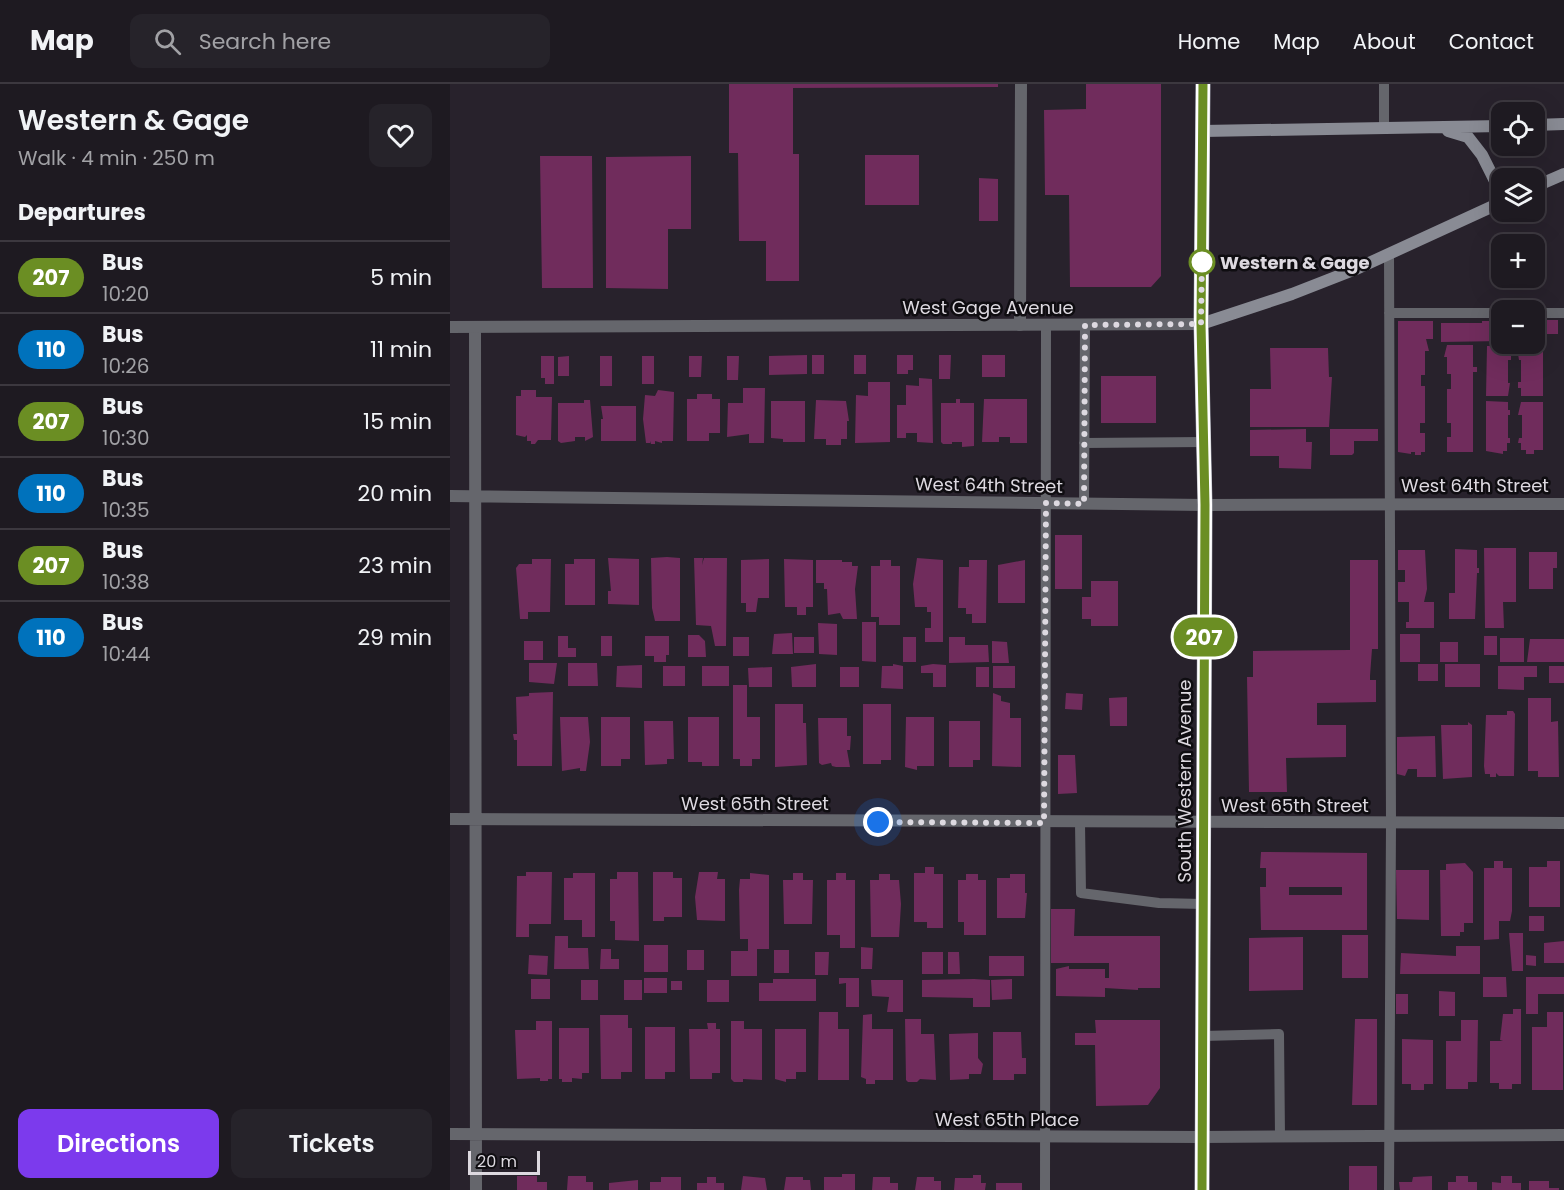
<!DOCTYPE html>
<html lang="en">
<head>
<meta charset="utf-8">
<style>
  body { margin:0; font-family:Poppins,sans-serif; background:#26232a; color:#f1f3f6; height:100vh; display:flex; flex-direction:column; font-size:22px; white-space:nowrap }
  * { box-sizing:border-box; margin:0 }
  p { font-size:20px; color:#a1a1a5 }
  .icon { flex:none; width:33px; height:33px; fill:none; stroke:currentColor; stroke-width:2; stroke-linecap:round; stroke-linejoin:round }
  .map { position:relative; flex:1; overflow:hidden }
  .side { display:flex; flex-direction:column; background:#1e1a21; width:450px }
  .side>* { flex:none }
  .badge { padding:0 12px; border-radius:20px; font-size:21px; line-height:39px }
  .fabs { position:absolute; left:1041px; top:18px; display:grid; gap:12px }
  .fabs a { display:grid; place-items:center; width:54px; height:54px; border-radius:12px; background:#1e1a21; box-shadow:0 6px 24px #0002,0 0 0 2px #3c383f; font-size:30px }
  .scale { position:absolute; left:18px; bottom:15px; width:72px; box-sizing:border-box; padding-left:6px; border:3px solid #ddd9e0; border-top:0; font-size:16px; line-height:21px; white-space:nowrap; color:#ddd9e0; -webkit-text-stroke:4px #0f0d11; paint-order:stroke }
  .you { position:absolute; width:30px; height:30px; margin:-15px; border:4px solid #fff; border-radius:50%; background:#1a73e8; box-shadow:0 0 0 9px #1a73e833 }
  .map>.badge { position:absolute; translate:-50% -50%; box-shadow:0 0 0 3px #fff }
  h2 { padding:0 18px; font-size:22px; line-height:54px }
  .round { display:grid; place-items:center; flex:none; width:63px; height:63px; border-radius:12px; background:#26232a }
  .summary { display:flex; align-items:center; justify-content:space-between; height:102px; padding:0 18px }
  h1 { font-size:28px; font-weight:600; line-height:45px }
  .button { display:flex; gap:12px; margin-top:auto; padding:12px 18px }
  .button a { flex:1; height:69px; border-radius:12px; background:#7c3aed; color:#fff; font-size:24px; font-weight:600; line-height:69px; text-align:center }
  .button a+a { background:#26232a; color:#f1f3f6 }
  ul { padding:0; list-style:none }
  li { display:flex; align-items:center; gap:18px; height:72px; padding:0 18px; border-top:2px solid #3c383f }
  li div { flex:1 }
  li b { display:block; font-size:22px }
  li em { font-style:normal }
  li .badge { min-width:66px; font-weight:700; text-align:center }
  header { display:flex; align-items:center; gap:36px; box-sizing:border-box; height:84px; padding:0 30px; background:#1e1a21; border-bottom:2px solid #3c383f }
  header strong { font-size:28px }
  nav { display:flex; gap:33px; margin-inline-start:auto; font-size:21px }
  .search { width:420px; height:54px; background:#26232a; display:flex; align-items:center; gap:15px; box-sizing:border-box; padding:0 21px; border-radius:12px; color:#a1a1a5; font-size:22px }
  main { display:flex; flex:1; min-height:0 }
  .map>svg:first-child { display:block }
</style>
</head>
<body>
<header>
<strong>Map</strong>
<div class="search"><svg class="icon" aria-label="search" viewBox="0 0 24 24"><circle cx="10" cy="10" r="6"/><path d="M15 15l6 6"/></svg>Search here</div>
<nav><a>Home</a><a>Map</a><a>About</a><a>Contact</a></nav>
</header>
<main>
<section class="side">
<div class="summary"><div><h1>Western &amp; Gage</h1><p>Walk · 4 min · 250 m</p></div><a class="round"><svg class="icon" aria-label="heart" viewBox="0 0 24 24"><path d="M12 20l-8-8c-3-5 5-10 8-4 3-6 11-1 8 4z"/></svg></a></div>
<h2>Departures</h2>
<ul>
<li><span class="badge" style="background:#6b8e23;color:#fff">207</span><div><b>Bus</b><p>10:20</p></div><em>5 min</em></li>
<li><span class="badge" style="background:#0072bc;color:#fff">110</span><div><b>Bus</b><p>10:26</p></div><em>11 min</em></li>
<li><span class="badge" style="background:#6b8e23;color:#fff">207</span><div><b>Bus</b><p>10:30</p></div><em>15 min</em></li>
<li><span class="badge" style="background:#0072bc;color:#fff">110</span><div><b>Bus</b><p>10:35</p></div><em>20 min</em></li>
<li><span class="badge" style="background:#6b8e23;color:#fff">207</span><div><b>Bus</b><p>10:38</p></div><em>23 min</em></li>
<li><span class="badge" style="background:#0072bc;color:#fff">110</span><div><b>Bus</b><p>10:44</p></div><em>29 min</em></li>
</ul>
<div class="button"><a>Directions</a><a>Tickets</a></div>
</section>
<div class="map">
<svg width="1114" height="1106" viewBox="0 0 1114 1106">
  <rect width="100%" height="100%" fill="#28222c"/>
  <!-- building -->
  <path fill="#702c5c" fill-rule="evenodd" d="M279,0H548V3L343,4V70H349V197H316V157H289L288,69H279Z
    M636,0H711V192L701,203H620L619,111H595L594,26L636,25Z
    M415,71H469V121H415Z
    M90,72H142L143,204H92Z
    M241,72V145H218V205L156,204V73Z
    M529,94L548,95V137H529Z
    M1097,236H1108V250H1096Z
    M948,237H983V255H976L979,267H975V291H971V302H975V339H970V349H975V368H971V371H965V368H961V370L948,368Z
    M1032,237H1052V257L991,258V239H1032Z
    M1084,237H1091V257H1084Z
    M997,261H1023V283H1027V288H1023V368H997V353H1001V339H997V305H1001V290H997V273H994Z
    M1037,262H1058V270L1061,271V276H1058V299H1060L1058,312H1036Z
    M1071,262H1093V312H1071V304H1068V298H1071V276H1069L1068,270H1071Z
    M820,264H878L879,293H882L879,343H800V305H821Z
    M357,271V290L319,291V272Z
    M362,271H374V290H362Z
    M404,271H416V290H404Z
    M447,271H463V286H458V290H447Z
    M489,271H501L500,295H489Z
    M532,271H555V293H532Z
    M91,272H104V300H95V294H91Z
    M119,272V292H108V273Z
    M150,272H162V302H150Z
    M192,272H204V300H192Z
    M239,272H252L251,293H239Z
    M277,272H289L288,296H277Z
    M651,292H706V339H651Z
    M469,294L482,295L483,359L467,358V349H456V354H447V321H456V301L469,302Z
    M418,298H440V358L405,359L406,311L418,312Z
    M293,304H315L314,359H299V350L277,353L278,319H293Z
    M71,306H86V313H102L101,356H88L85,360H81V357H77V351L75,353L66,351V312H71Z
    M208,306L224,308L223,357H212V359L205,357V360H201L200,357V359H196L193,335L195,311L205,312Z
    M247,310H262V315H270V349H259V357H237V315H247Z
    M506,315H510V319H524V362L512,363V358H502V360H493L491,358V319H506Z
    M534,315H577V359H560V353H549V358H532Z
    M134,316H140L143,353L135,357V353H125V357L111,359L108,357V319H134Z
    M366,316L396,317L399,337H397V355H391V361H376V355H364Z
    M321,317H355V358H333V355L321,354Z
    M1036,317L1058,318V326H1060V331H1058V354H1060V359H1057V367H1053V370L1036,367Z
    M1071,318H1093V366H1084V370H1076V366H1071V359H1068L1069,354H1072V331H1068Z
    M151,322H186V357H151V335H153Z
    M856,345V358H862L861,385L829,384V372H800V346Z
    M880,345H928V357H904V369L902,371H880Z
    M605,451H632V505H605Z
    M1034,464H1066V518H1053L1054,544H1035Z
    M1005,465L1027,466V484H1029V489H1027L1025,535H999V509H1005Z
    M948,466H975L977,505L974,518H984V544H956V538H959V518H948V498H955V486H948Z
    M1079,468H1107V484H1103V505H1079Z
    M217,473L230,474V537H205L202,524L201,474Z
    M158,474L189,475V521L158,520V507H161Z
    M244,474H253L252,481L254,474H277L276,562H265L261,542L246,541Z
    M467,474L493,476V558H475V544H481V528H477V523H465L463,500Z
    M82,475H101L100,528H78V535H70L66,484L69,480H82Z
    M124,475H145V521H115V480H124Z
    M319,475V514H308L306,528H296V519H291V476Z
    M334,475L363,476V523H356V531H347V523H335Z
    M366,476H392V478H402V482H408L405,505L407,535H393L390,529L378,531L377,505H374V499H366Z
    M430,476H441V482H450V541H429V533H421V482H430Z
    M519,476H537L536,539H522V530H516V524H508L509,483H519Z
    M575,476V519H548V481Z
    M900,476H928V565H922L920,592V596H926V618L867,619V641H896V673L836,674L837,708H799L797,593H803V567L900,566Z
    M641,497H668V542H641V535H632V513H641Z
    M412,538H426V578L412,577Z
    M368,539L387,540V571L369,570Z
    M342,549L343,570H322L324,550Z
    M950,550H970V578H950Z
    M238,551H249L255,557L256,573H238Z
    M108,552H118V564H126V573H108Z
    M151,552H162V572H151Z
    M195,552H219V571H216V578H204V572H195Z
    M1034,552H1047V571H1034Z
    M283,553H299V572H283Z
    M344,553H364V569H344Z
    M453,553H466V578H453Z
    M499,553H515V561H538L539,578L499,579Z
    M1050,554H1074V578H1050Z
    M1080,555H1114V578H1077Z
    M74,557H93V576H74Z
    M542,557L557,558L559,579H542Z
    M990,558H1008V578H990Z
    M79,579H107L104,600L79,598Z
    M118,579H147L148,602H118Z
    M366,580V603H342L341,583Z
    M443,580L453,582V605L431,604L432,582H443Z
    M483,580L496,581V603H483V589H471V582Z
    M968,580H988V597H968Z
    M995,580H1030V603H995Z
    M192,581V604L166,603L167,582Z
    M213,582H235V602H213Z
    M252,582H279V602H252Z
    M543,582H565V604H543Z
    M1048,582H1087V593H1074V606L1048,605Z
    M1099,582H1114V599H1099Z
    M322,583V603H299L298,584Z
    M390,583H409V603H390Z
    M526,583H539V603H526Z
    M283,601H297V633H310V675H302V682H290V675H283Z
    M103,608L102,682H67V656H64L63,650H67L66,613L79,612V609Z
    M543,609L551,612V617L560,619V634H571V683L542,682Z
    M616,609L633,610L632,626L615,625Z
    M677,613V642H660L659,614Z
    M1078,614H1101V638L1108,637L1109,693H1088V687H1078Z
    M325,620H353V639H356L357,681L325,683Z
    M413,620H441V676H431V680H413Z
    M1057,627H1063L1065,630L1064,692H1049L1046,689V693H1040V690H1035L1034,682L1036,631H1057Z
    M110,633H138L140,658L136,687H130V684L112,687Z
    M151,633H180V675H171V682H151Z
    M238,633H269V682H252V678H238Z
    M456,633H484V682H467V686L455,683Z
    M368,634H397V652H401L400,666H397L400,683H386L382,682L381,679L372,681L369,679Z
    M194,637H223L224,675H217V680L195,681Z
    M499,637H530V676H523V683H499Z
    M1018,638L1022,641V693L993,695L991,641H1018Z
    M985,652L986,693H967V685H958L955,692L947,690V653Z
    M608,671H625L627,709L608,710Z
    M811,768L917,769V846H811L810,803H816V784H810ZM839,803H892V811H839Z
    M1044,777H1053V784H1062V827L1060,837H1049V855L1034,856V784H1044Z
    M1097,777H1110V823H1079V783H1097Z
    M1015,779L1023,788V839H1014V848H1010V852H991L990,786H996V780Z
    M475,783H484V790H493V844H477V838H464V789H475Z
    M946,786H979V836L947,835Z
    M76,788H102L101,840H79V853H66L67,792H76Z
    M167,788H188L189,857L165,856V837H160V795H167Z
    M203,788H223V794H232V833H214V837H203Z
    M249,788H268L267,795H275V837L247,836L245,813Z
    M123,789H145V853H132V836H114V794H123Z
    M300,789L319,791V865H307V892H281V867H298V855H290L289,806L290,795H300Z
    M343,789H353V796H363L362,840H334L333,796H343Z
    M386,789H396V796H405V864H390V851H377V796H386Z
    M429,790H440V796H449L451,820L449,853H421L420,796H429Z
    M516,790H528V796H536V851H514V838H508V796H516Z
    M560,790H575V809H577L575,834H547V794H560Z
    M601,825H625L624,852H710V904H688V906L655,904V913L606,912V885L619,882V885H655V894H659V879H601Z
    M1079,832H1094V847H1079Z
    M1059,849H1073V887H1062Z
    M892,851H918V894H892Z
    M105,852H118V864H138L139,885H104Z
    M853,853V906L799,907V854Z
    M1114,857V879H1094V859Z
    M194,861H218V888H194Z
    M1006,862H1030V890H950L951,869L1006,872Z
    M411,863L423,864L422,885H411Z
    M151,865H161V875H169V885H150Z
    M237,866H254V886H237Z
    M324,866H339V889H324Z
    M365,868H379L378,891H365Z
    M472,868H493V890H472Z
    M498,868H509L510,890H498Z
    M79,871L98,872L97,891L78,890Z
    M1076,871L1086,872V882L1076,881Z
    M539,872H574V892H539Z
    M1033,893H1056L1057,913H1033Z
    M1076,893H1114V910H1088V930H1076Z
    M194,894H217V909H194Z
    M389,894H409V923H396V899L389,900Z
    M81,895H100V915H81Z
    M323,895H366V917H309V899H323Z
    M524,895L540,896V923H523V914L472,913V896Z
    M562,895V915L542,916L541,896Z
    M131,896H148V916H131Z
    M174,896H192V916H174Z
    M257,896H279V918H257Z
    M421,896H453V928H437L439,913L422,912Z
    M221,897H232V906H221Z
    M989,907L1005,908V932H989Z
    M946,910H958V930H946Z
    M1063,925H1071V1000H1062V1005H1049V999H1040V957H1053L1050,956L1053,930H1063Z
    M369,928H388V945H399V996H368Z
    M1097,928H1113V1006H1082V943H1097Z
    M422,930V945H443V996H425V1000H416V995L411,993L413,931Z
    M150,931H178V944H182V988H171V995H151Z
    M455,935H471V950H484L486,996L470,995L467,998H458L456,996Z
    M905,935H927V1021H902Z
    M645,936H710V1004L698,1021L646,1022L645,961H625V949H646Z
    M1011,936H1028L1027,998H1018V1005H996V957H1011Z
    M86,937H102V995H98V997H90V994L67,995L65,946H86Z
    M281,937H294V945H312V996L293,995V998H284L281,995Z
    M257,939H266V945H270V989H262V995H240L239,945H258Z
    M195,943H225V988H215V995H195Z
    M109,944H139V989H132V995L122,994V998H112V995H109Z
    M325,945H356V988H346V995H336V998L325,995Z
    M543,948H571L572,974H576V990H564V996H543Z
    M528,949V974L533,980L531,990H519V995L500,996L499,950Z
    M952,955L983,956V1000H974V1006H961V1000H952Z
    M899,1082H927V1106H899Z
    M392,1090H405V1106H374V1093H392Z
    M523,1091H531V1099H536L535,1106H504L505,1094H523Z
    M67,1092H87V1098H97V1106H67Z
    M118,1092H136V1098H143V1106H117Z
    M293,1092L315,1094L317,1106H291Z
    M982,1092V1106H950L949,1098H962L963,1093Z
    M1006,1092H1018V1098H1027V1106H998V1098H1006Z
    M1051,1092H1062V1099H1071V1106H1042V1098L1051,1099Z
    M211,1093H231V1106H200V1098H211Z
    M257,1093H266V1099H274V1106H247V1099H257Z
    M336,1093H353V1096H360L361,1106H334Z
    M423,1093H440V1099H448V1106H422Z
    M467,1093H484V1097H491V1106H465Z
    M188,1096V1106H159V1099Z
    M1079,1097H1099V1104H1109V1106H1079Z
    M546,1099H572V1106H546Z"/>
  <g fill="none" stroke-linecap="round" stroke-linejoin="round">
    <!-- service -->
    <path stroke="#65666c" stroke-width="10" d="M934,0V44
      M939,170L941,739L939,1106
      M939,229H1052
      M1084,229H1114
      M634,359L754,358
      M634,420L635,241
      M630,739L631,809L709,819L753,820
      M753,952L829,950L830,1053
      M595,1106L596,241"/>
    <!-- minor -->
    <path stroke="#65666c" stroke-width="12" d="M570,241L571,0
      M25,243L26,1106
      M0,412L755,421L1114,420
      M0,735L1114,739
      M0,1050L752,1053L1114,1051"/>
    <!-- tertiary -->
    <path stroke="#65666c" stroke-width="12" d="M0,243L751,240"/>
    <!-- secondary -->
    <path stroke="#898b94" stroke-width="12" d="M1084,41L1114,40
      M753,47L1052,42
      M998,47L1018,53L1032,71L1052,111
      M1084,103L1114,90
      M751,240L842,210L906,185L1052,118"/>
    <!-- primary -->
    <path stroke="#a5a8b3" stroke-width="15" d="M752,1106L755,421L751,240L753,0"/>
  </g>
  <g fill="none" stroke-linecap="round" stroke-linejoin="round">
    <!-- line casing -->
    <g stroke="#fff" stroke-width="14">
      <path id="line" d="M752,1106L755,421L751,240L753,0"/>
    </g>
    <!-- line -->
    <use href="#line" stroke="#6b8e23" stroke-width="9"/>
    <!-- walk -->
    <path stroke="#ddd9e0" stroke-width="6" stroke-dasharray="0 10.8" d="M428,738L594,739L596,419L634,420L635,241L751,240L752,171V178"/>
  </g>
  <!-- markers -->
  <circle fill="#fff" stroke="#6b8e23" stroke-width="3" cx="752" cy="178" r="12"/>
  <g text-anchor="middle" dominant-baseline="central" stroke-width="5" stroke-linejoin="round" paint-order="stroke">
    <!-- stop labels -->
    <g font-size="18" font-weight="bold" fill="#ddd9e0" stroke="#0f0d11" text-anchor="start">
      <text x="770" y="178">Western &amp; Gage</text>
    </g>
    <!-- street labels -->
    <g font-size="18" fill="#ddd9e0" stroke="#0f0d11">
      <text x="538" y="223">West Gage Avenue</text>
      <text transform="translate(539 401) rotate(1)">West 64th Street</text>
      <text x="1025" y="401">West 64th Street</text>
      <text transform="translate(734 697) rotate(-90)">South Western Avenue</text>
      <text x="305" y="719">West 65th Street</text>
      <text x="845" y="721">West 65th Street</text>
      <text x="557" y="1035">West 65th Place</text>
    </g>
  </g>
</svg>
<div class="fabs">
<a><svg class="icon" aria-label="locate" viewBox="0 0 24 24"><circle cx="12" cy="12" r="6"/><path d="M12 2v4M12 18v4M2 12h4M18 12h4"/></svg></a>
<a><svg class="icon" aria-label="layers" viewBox="0 0 24 24"><path d="M12 4l9 5-9 5-9-5zM3 14l9 5 9-5"/></svg></a>
<a>+</a>
<a>−</a>
</div>
<div class="scale">20 m</div>
<div class="you" style="left:428px;top:738px"></div>
<b class="badge" style="left:754px;top:553px;background:#6b8e23;color:#fff">207</b>
</div>
</main>
</body>
</html>
